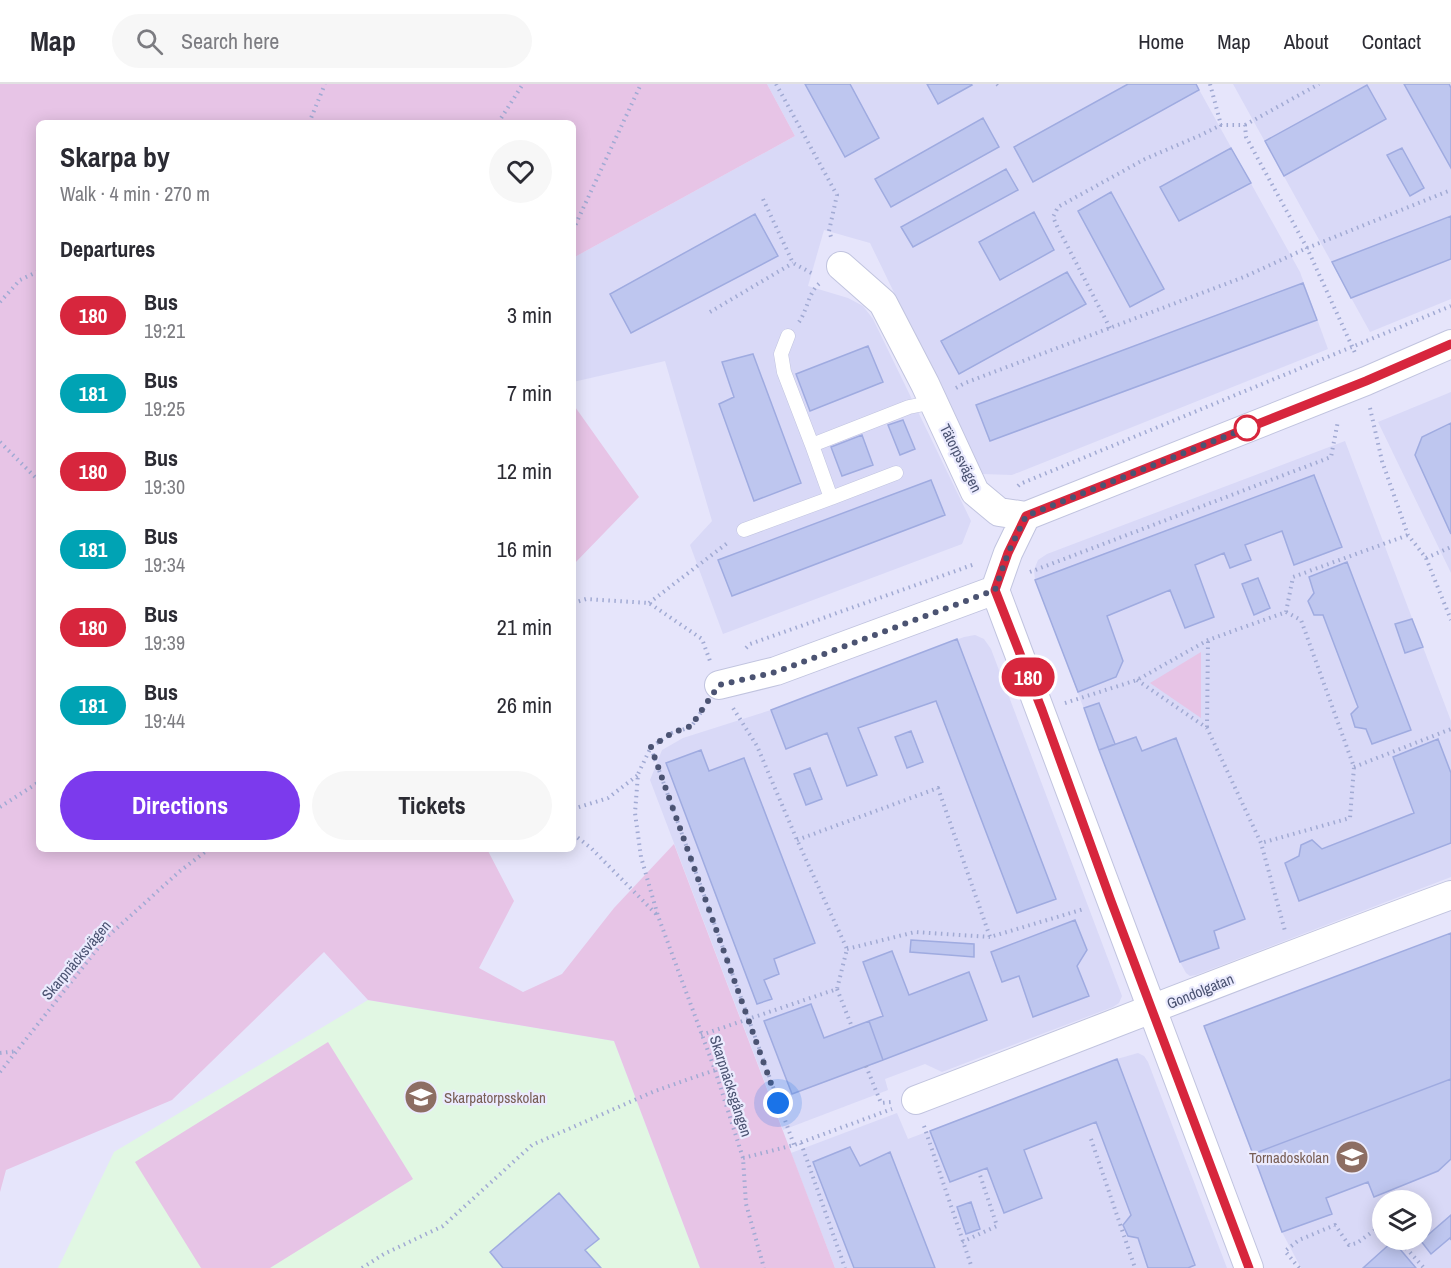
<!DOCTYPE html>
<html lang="en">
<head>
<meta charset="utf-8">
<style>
  body { margin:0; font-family:"Archivo Narrow",sans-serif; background:#f7f7f7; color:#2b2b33; height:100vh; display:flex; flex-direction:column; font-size:22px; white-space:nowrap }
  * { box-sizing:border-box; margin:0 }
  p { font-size:20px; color:#7c7c81 }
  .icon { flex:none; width:33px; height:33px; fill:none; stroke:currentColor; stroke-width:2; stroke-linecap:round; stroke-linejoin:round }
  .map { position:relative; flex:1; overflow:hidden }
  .drawer { position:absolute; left:36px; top:36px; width:540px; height:732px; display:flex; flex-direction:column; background:#fff; border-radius:9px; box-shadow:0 3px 15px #0003 }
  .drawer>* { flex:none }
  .badge { padding:0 12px; border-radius:20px; font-size:21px; line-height:39px }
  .fabs { position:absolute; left:1372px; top:1106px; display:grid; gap:12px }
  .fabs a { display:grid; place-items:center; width:60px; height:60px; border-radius:50%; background:#fff; box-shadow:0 3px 15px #0003; font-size:30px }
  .you { position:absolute; width:30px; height:30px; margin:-15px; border:4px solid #fff; border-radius:50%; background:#1a73e8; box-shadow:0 0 0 9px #1a73e833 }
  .map>.badge { position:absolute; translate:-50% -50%; box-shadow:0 0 0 3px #fff }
  h2 { padding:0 24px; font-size:22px; line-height:54px }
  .round { display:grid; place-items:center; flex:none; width:63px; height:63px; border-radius:32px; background:#f7f7f7 }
  .head { display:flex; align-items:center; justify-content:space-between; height:102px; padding:0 24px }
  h1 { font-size:28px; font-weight:800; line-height:45px }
  .cta { display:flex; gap:12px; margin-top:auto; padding:12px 24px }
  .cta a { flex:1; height:69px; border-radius:36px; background:#7c3aed; color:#fff; font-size:24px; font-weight:800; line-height:69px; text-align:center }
  .cta a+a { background:#f7f7f7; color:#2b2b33 }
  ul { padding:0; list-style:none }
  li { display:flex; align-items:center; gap:18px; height:78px; padding:0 24px }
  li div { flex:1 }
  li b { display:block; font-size:22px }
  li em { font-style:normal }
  li .badge { min-width:66px; font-weight:700; text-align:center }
  header { display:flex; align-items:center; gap:36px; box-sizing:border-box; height:84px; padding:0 30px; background:#fff; border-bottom:2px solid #e1e1e2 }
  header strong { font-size:28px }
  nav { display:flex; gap:33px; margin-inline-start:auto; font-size:21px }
  .search { width:420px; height:54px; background:#f7f7f7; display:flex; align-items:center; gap:15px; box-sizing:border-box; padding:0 21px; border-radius:33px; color:#7c7c81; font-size:22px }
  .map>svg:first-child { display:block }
</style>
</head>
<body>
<header>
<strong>Map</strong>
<div class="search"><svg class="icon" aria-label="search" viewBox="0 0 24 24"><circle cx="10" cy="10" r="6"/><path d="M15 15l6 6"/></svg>Search here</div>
<nav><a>Home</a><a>Map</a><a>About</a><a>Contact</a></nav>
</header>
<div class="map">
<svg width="1451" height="1184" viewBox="0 0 1451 1184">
  <rect width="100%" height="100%" fill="#e6e5fb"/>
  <!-- residential -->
  <path fill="#d9d9f7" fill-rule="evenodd" d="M767,0H1196L1300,188L1328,265L1012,391L982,390L870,159L824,146L808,202L848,214L863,222L873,235L971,437L962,460L723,550L690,461L712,437L665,277L573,298V174L795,52Z
    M1233,0H1451V215L1370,248Z
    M1451,308V489L1378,338Z
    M1345,357L1451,637V793L1196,891L1190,892L1186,889L1180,878L1035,496L1034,486L1038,476L1047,470Z
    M975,551L984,555L991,565L1122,912L1119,919L1113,923L942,988L925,980L885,995L888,1006L783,1046L650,696L662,666L683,654L771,626L964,553Z
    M1451,849V1184H1301L1282,1148L1204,942ZM1383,1116H1422V1155H1383Z
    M1138,969L1144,972L1148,978L1227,1184H835L791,1069L897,1029L908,1055L1117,975Z"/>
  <!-- education -->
  <path fill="#e1f7e3" d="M368,916L614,957L700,1184H58L114,1068Z"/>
  <!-- green -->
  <path fill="#e7c4e6" d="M0,0H767L795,52L573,174V39H39V765H487L514,817L479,884L523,908L562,890L614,824L674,760L835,1184H700L614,957L368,916L324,868L172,1016L6,1086L0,1108Z
    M573,320L639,413L573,481Z
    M1201,568V634L1150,599Z
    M328,958L413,1095L270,1184H201L135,1078Z"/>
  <!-- building -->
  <path fill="#bec6ef" stroke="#9fabe0" stroke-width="1.5" d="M805,0H850L879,54L845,73Z
    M927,0H971L972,1L938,20Z
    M1128,0H1196L1199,6L1033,98L1014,63Z
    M1404,0H1449L1451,4V84Z
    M1367,1L1386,35L1284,92L1265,57Z
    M983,34L999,63L891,123L875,95Z
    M1231,64L1251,99L1179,137L1160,103Z
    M1402,64L1424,104L1410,112L1387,71Z
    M1006,85L1018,106L913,163L901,143Z
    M1111,108L1164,205L1130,223L1078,127Z
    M1034,128L1054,166L1000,196L979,158Z
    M755,130L778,172L631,249L610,210Z
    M1451,132V175L1351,214L1332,178Z
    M1067,188L1086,220L959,290L941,257Z
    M1303,199L1317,236L990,357L976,321Z
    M868,262L883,298L810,327L796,290Z
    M753,270L801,399L754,417L719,320L734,313L722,278Z
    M903,336L915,365L900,371L888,341Z
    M1451,339V450L1415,371L1422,353Z
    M862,351L873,381L842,392L831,363Z
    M1314,391L1342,463L1294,481L1282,447L1245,461L1251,476L1230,484L1224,469L1195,481L1214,533L1185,544L1170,506L1107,532L1123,577L1116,593L1078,608L1035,496Z
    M931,396L945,431L732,512L718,476Z
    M1347,478L1411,646L1372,660L1366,645L1355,643L1351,630L1358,623L1323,531H1314L1308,517L1314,509L1309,493Z
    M1258,494L1270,524L1254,531L1242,500Z
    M1412,535L1423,563L1405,569L1395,540Z
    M957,555L1056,815L1017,829L936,617L858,644L877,691L847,702L827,649L786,665L771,626Z
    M1099,619L1115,660L1099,666L1084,624Z
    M911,647L923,678L907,684L895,653Z
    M1136,653L1142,667L1176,654L1245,835L1214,847L1219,864L1180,878L1099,666Z
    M1438,655L1451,689V759L1299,817L1285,779L1299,772L1301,761L1312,756L1322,765L1414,729L1393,673Z
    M701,666L709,687L744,674L815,859L774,875L779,890L764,896L772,915L757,920L666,679Z
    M810,684L822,715L806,721L794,690Z
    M1075,836L1087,866L1077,882L1089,912L1033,933L1019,892L1002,898L991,868Z
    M1451,849V995L1253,1070L1204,942Z
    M911,856L974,860V873L910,868Z
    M892,867L909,911L969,888L987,936L883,976L869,937L883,932L863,878Z
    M811,920L824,954L869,937L883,976L792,1010L764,937Z
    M1117,975L1195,1181L1188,1184H1148L1138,1154L1128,1152L1123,1141L1131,1131L1096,1038L1024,1066L1042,1114L1004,1129L987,1084L950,1098L930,1047Z
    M1451,995V1075L1438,1087L1374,1113L1368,1098L1326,1114L1332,1130L1282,1148L1253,1070Z
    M850,1063L860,1082L890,1068L935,1184H854L813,1078Z
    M559,1109L599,1155L585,1166L601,1184H503L490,1168Z
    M971,1118L980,1145L966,1150L957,1123Z
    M1451,1131V1156L1450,1154L1431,1170L1421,1157Z
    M1393,1157L1416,1184H1363Z"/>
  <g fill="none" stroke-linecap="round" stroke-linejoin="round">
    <!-- lane casing -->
    <g stroke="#c1c4df" stroke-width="15">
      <path id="lane" d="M788,252L781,270L784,288L812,361
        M896,389L831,414L812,361L909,323L934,318
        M744,446L831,414"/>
    </g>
    <!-- street casing -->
    <g stroke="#c1c4df" stroke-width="30">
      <path id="street" d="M841,182L883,219L925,300L975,408L999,428L1026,432L1366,297L1451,260
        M1026,432L1008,469L995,506L1249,1184
        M719,601L776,587L995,506
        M916,1016C1094,948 1272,877 1451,811"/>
    </g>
    <!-- path -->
    <path stroke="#a1aad3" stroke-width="4" stroke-dasharray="1.5 4.5" stroke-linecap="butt" d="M776,0L837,111L829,147L832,156
      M997,0L998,1
      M1210,0L1221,41H1245L1246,53L1307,164L1356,271
      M309,39L325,0
      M498,39L523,0
      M1245,41L1319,0
      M763,115L793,179L815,191
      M573,146L641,0
      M0,218L20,196L39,187
      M710,228L793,179
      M799,238C808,225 808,208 821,198
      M1110,244L1057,142L1053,133L1058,123L1145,75L1201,51L1221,41
      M956,304L965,299L1244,193L1307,164L1451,106
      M1370,324L1382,377L1408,451L1426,474L1451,536
      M0,358L39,397
      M1018,402L1020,400L1451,222
      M1426,474L1451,463
      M1030,488L1331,373L1338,337
      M573,519L586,515L649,519L702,555L710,577
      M649,519L730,457
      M1286,528L1293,493L1408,451
      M746,564L750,560L975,480
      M1137,596L1207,644L1261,759L1285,847
      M1065,619L1137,596L1208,556L1286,528L1301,536L1354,683L1350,734L1261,759
      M704,624L691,643L672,649L651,663L638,690L635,729L641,773L658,832L715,986L743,1074L746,1120L764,1184
      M1207,643L1208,556
      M651,664L794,1061
      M1354,683L1451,645
      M0,723L39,698
      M573,725L608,714L638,691
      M573,750L591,764L657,831
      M797,756L938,704L990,853L1084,825
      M847,865L915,848L990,853
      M837,905L852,943
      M701,951L837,905L847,865L797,756L757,662L733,624
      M0,969L18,967
      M866,982L881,1019L891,1018
      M0,988L106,854L180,787L209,765
      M924,1042L972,1184
      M1091,1055L1135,1184
      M801,1059L845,1184
      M743,1074L794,1061L892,1025
      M1398,1155L1424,1184
      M962,1158L997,1142L980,1091
      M362,1184L384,1170L443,1142L532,1061L655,1007L715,986
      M1299,1184L1285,1167L1299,1156L1335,1141L1349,1161L1357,1159L1383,1140"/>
    <!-- lane -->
    <use href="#lane" stroke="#fff" stroke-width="14"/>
    <!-- street -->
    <use href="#street" stroke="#fff" stroke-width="28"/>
  </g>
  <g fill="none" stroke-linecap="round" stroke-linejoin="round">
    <!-- line casing -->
    <g stroke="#fff" stroke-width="14">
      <path id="line" d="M1249,1184L1111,817L1042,626L995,506L1008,469L1026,432L1366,297L1451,260"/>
    </g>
    <!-- line -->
    <use href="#line" stroke="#d7263d" stroke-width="9"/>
    <!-- walk -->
    <path stroke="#4b5372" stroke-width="6" stroke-dasharray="0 10.8" d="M778,1019L651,663L672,649L691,642L719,601L776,588L995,506L1008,469L1026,432L1247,344"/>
  </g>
  <!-- icons -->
  <defs>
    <g id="school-disc" transform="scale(1.725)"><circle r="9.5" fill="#8d6e63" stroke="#ebebfe"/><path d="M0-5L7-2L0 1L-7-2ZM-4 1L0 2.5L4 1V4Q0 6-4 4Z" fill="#fff"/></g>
  </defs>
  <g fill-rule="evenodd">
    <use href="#school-disc" x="421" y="1013"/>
    <use href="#school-disc" x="1352" y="1073"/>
  </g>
  <!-- markers -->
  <circle fill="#fff" stroke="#d7263d" stroke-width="3" cx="1247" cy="344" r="12"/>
  <g text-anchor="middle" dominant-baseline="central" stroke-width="4.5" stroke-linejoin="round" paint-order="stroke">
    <!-- street labels -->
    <g font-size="15" fill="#4b5372" stroke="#ebebfe">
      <text transform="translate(961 374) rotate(63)">Tätorpsvägen</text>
      <text transform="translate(76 876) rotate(-50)">Skarpnäcksvägen</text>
      <text transform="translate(1200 907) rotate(-22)">Gondolgatan</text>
      <text transform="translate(731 1002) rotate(72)">Skarpnäcksgången</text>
    </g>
    <!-- education labels -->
    <g font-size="15" fill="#785e54" stroke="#ebebfe" text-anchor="start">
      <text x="444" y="1013">Skarpatorpsskolan</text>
      <text x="1329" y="1073" text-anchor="end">Tornadoskolan</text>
    </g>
  </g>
</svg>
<div class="fabs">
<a><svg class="icon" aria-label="layers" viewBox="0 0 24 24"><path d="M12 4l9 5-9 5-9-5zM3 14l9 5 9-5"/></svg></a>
</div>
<div class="you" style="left:778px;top:1019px"></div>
<b class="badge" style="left:1028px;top:593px;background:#d7263d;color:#fff">180</b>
<section class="drawer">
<div class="head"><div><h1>Skarpa by</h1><p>Walk · 4 min · 270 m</p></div><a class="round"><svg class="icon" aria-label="heart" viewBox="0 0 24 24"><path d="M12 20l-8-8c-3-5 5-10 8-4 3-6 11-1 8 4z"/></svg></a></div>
<h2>Departures</h2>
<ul>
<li><span class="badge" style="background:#d7263d;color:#fff">180</span><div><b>Bus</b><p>19:21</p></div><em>3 min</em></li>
<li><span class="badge" style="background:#00a3b4;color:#fff">181</span><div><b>Bus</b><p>19:25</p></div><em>7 min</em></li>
<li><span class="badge" style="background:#d7263d;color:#fff">180</span><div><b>Bus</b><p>19:30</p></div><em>12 min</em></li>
<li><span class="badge" style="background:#00a3b4;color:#fff">181</span><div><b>Bus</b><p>19:34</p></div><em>16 min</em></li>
<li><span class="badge" style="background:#d7263d;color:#fff">180</span><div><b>Bus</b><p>19:39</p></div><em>21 min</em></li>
<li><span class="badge" style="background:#00a3b4;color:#fff">181</span><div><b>Bus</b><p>19:44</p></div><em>26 min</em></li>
</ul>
<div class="cta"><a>Directions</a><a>Tickets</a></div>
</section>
</div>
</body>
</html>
